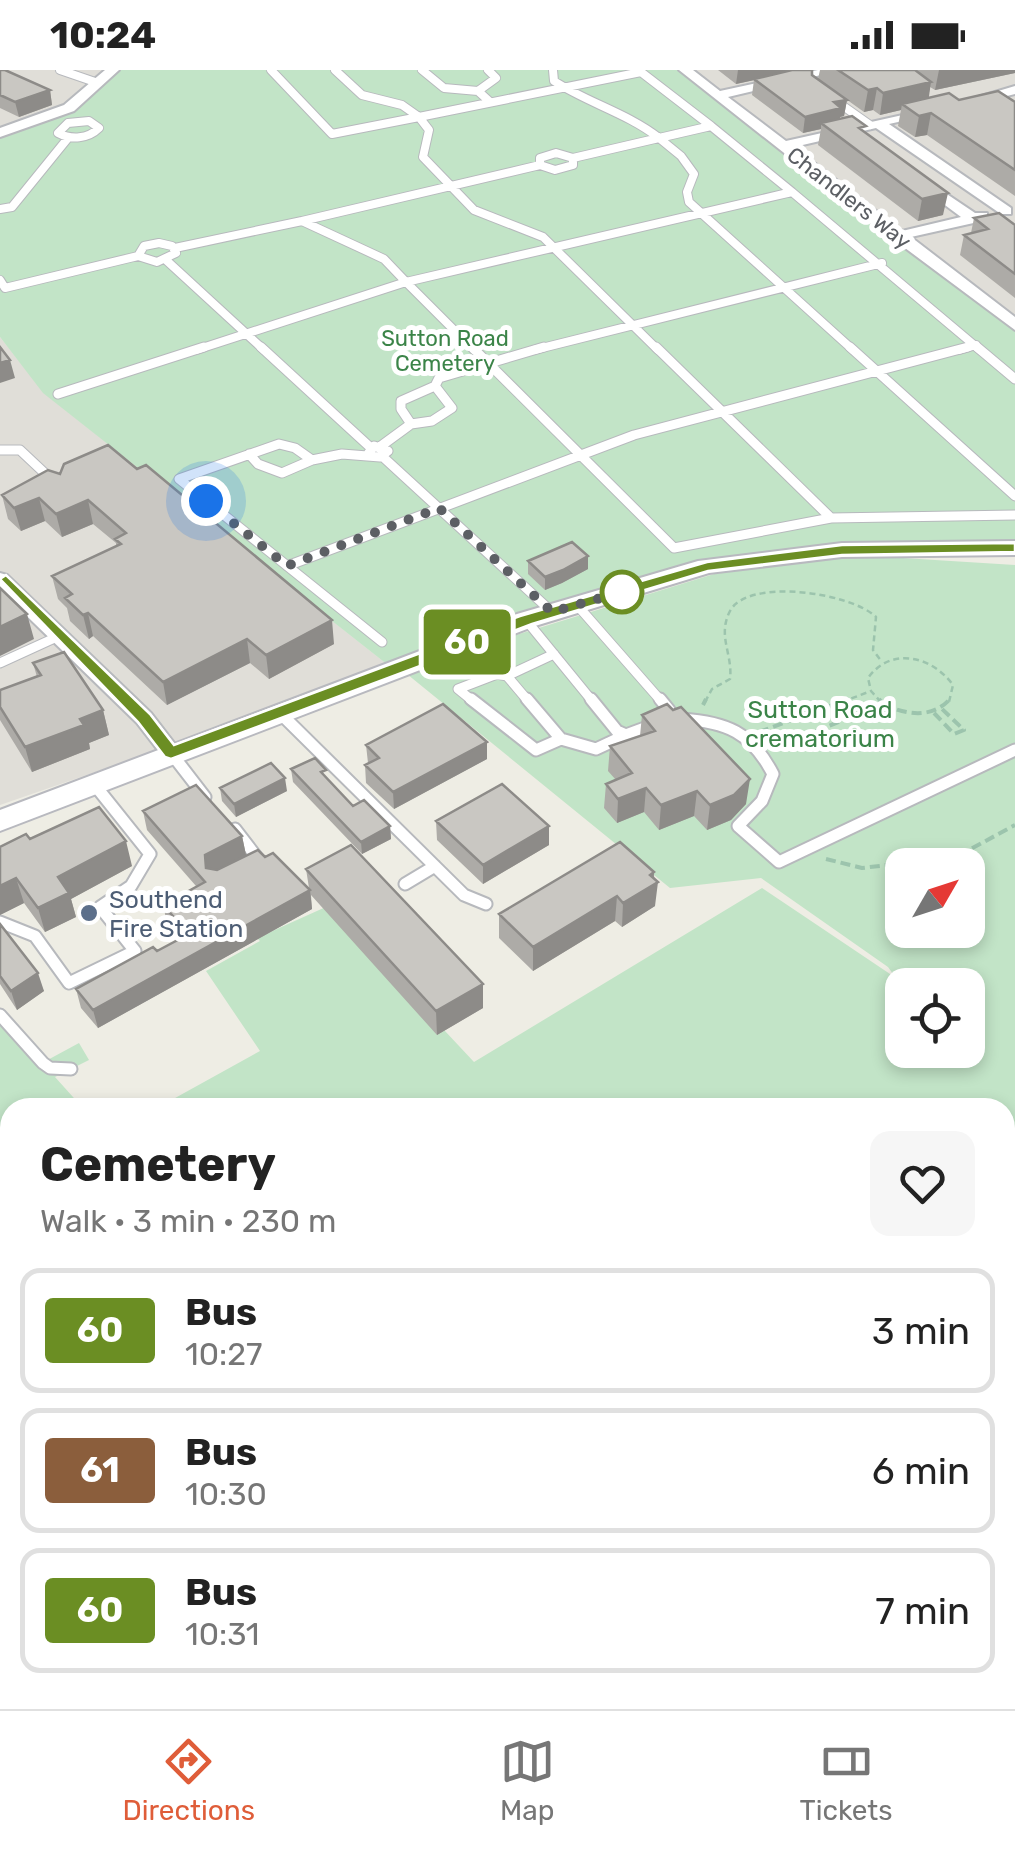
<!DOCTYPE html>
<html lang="en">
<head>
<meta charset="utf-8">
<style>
  body { margin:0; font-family:Rubik,sans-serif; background:#f6f6f6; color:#222; height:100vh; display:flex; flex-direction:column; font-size:38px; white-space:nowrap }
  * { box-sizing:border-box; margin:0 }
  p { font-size:32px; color:#767676 }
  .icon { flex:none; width:55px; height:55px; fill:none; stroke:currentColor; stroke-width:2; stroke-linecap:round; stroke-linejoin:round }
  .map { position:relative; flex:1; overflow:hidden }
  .side { position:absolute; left:0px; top:1028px; width:1015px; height:612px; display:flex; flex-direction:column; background:#fff; border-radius:30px 30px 0 0; box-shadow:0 5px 15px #0003 }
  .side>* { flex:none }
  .badge { padding:0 20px; border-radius:8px; font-size:35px; line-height:65px }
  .needle { width:65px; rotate:51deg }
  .fabs { position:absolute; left:885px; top:778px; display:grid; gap:20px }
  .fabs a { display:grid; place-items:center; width:100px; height:100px; border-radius:20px; background:#fff; box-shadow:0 5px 15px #0003; font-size:50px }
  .you { position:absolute; width:50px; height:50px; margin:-25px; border:8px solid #fff; border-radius:50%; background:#1a73e8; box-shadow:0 0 0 15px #1a73e833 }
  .map>.badge { position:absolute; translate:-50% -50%; box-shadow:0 0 0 5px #fff }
  .round { display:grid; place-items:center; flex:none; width:105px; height:105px; border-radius:20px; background:#f6f6f6 }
  .head { display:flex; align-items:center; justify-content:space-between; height:170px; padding:0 40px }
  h1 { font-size:48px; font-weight:700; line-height:75px }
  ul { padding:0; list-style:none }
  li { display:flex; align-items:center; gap:30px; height:125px; margin:0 20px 15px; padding:0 20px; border:5px solid #e0e0e0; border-radius:20px }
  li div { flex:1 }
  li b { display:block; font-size:38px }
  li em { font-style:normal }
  li .badge { min-width:110px; font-weight:700; text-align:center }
  .status { display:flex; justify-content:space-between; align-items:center; height:70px; padding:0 50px; background:#fff; direction:ltr }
  .status svg { height:28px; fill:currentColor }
  .tab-bar { display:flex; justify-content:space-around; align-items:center; height:140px; border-top:2px solid #e0e0e0; background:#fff; font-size:28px; color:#767676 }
  .tab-bar a { display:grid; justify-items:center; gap:5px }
  .tab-bar .active { color:#df5d39 }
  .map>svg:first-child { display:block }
</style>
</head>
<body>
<div class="status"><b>10:24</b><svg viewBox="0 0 49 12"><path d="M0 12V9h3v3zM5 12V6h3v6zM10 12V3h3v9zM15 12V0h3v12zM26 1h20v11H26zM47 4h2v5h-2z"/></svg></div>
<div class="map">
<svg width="1015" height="1639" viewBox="0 0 1015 1639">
  <rect width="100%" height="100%" fill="#eeede4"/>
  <!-- industrial -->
  <path fill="#e0ded8" d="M0,0H109L69,38L0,59Z
    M686,0H1015V252Z
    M0,267L44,323L393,599L0,735Z"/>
  <!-- green -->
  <path fill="#c2e4c7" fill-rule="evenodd" d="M113,0H685L1015,255V478L842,480L707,496L393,599L43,323L0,267V63L69,38Z
    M855,485L1015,495V1442L1005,1453V1038H157L260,981L206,901L260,871L257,868L328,836L474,992L762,818L896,908L888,897L761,808L670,818L402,600L714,504ZM902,795H968V860H902ZM902,915H968V980H902Z
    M0,945L42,993L79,973L89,990L55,1007L82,1037L10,1038V1630H842L834,1639H0Z"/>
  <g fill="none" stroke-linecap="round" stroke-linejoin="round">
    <!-- lane-far2 casing -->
    <g stroke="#b7b9bd" stroke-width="10">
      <path id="lane-far2" d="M60,0L98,13
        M271,0L332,64L419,47
        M335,0L362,25L402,35L419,47
        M422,0L444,18L478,21L490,32
        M553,0L554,11C588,33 627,43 659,68L573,88
        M478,21L496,8L488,0
        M836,31L870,55
        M89,51L99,58C88,69 71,70 58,63L68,53Z
        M556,83L573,88V95L555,100L540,95V88Z
        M792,122L711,56L659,68L681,86L694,104L687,122L689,132L853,280
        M0,139L12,137L68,68
        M302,151L540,95
        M159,173L172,176L176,183L157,192L138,186L144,176Z
        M175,178L302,151L384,189L406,212L196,280
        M166,190L264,280
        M0,210L5,218L138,186
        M474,280L406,212L792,122L980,280
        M534,280L882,193
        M658,280L543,167L474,140L423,87L429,60L419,47L641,2L711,56
        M959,280L976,275"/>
    </g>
    <!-- lane-far1 casing -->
    <g stroke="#b7b9bd" stroke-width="11">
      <path id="lane-far1" d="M261,277L371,378
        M472,277L674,478L831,448L1015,445
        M656,277L831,448
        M850,277L1015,426
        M977,277L1015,309
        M58,324L204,277
        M411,354L432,351L452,338L435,316
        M381,376L411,354L401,339V331L435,316L439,308L544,277
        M0,380H20L53,411
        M249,384L258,394L282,403L312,390
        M368,384L374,376L388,381L380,387L342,384L312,390L295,378L279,374L179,409L382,572
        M383,387L552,542
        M287,496L634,365L968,277
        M577,535L662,632
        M526,550L593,632
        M0,593L59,566
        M474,632L458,619L497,604L507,606
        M529,632L507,606L554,584"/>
    </g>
    <!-- lane casing -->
    <g stroke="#b7b9bd" stroke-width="15">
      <path id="lane" d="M471,629L536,680L561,669
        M527,629L561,669L596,679L626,665
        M591,629L617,661L626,665L653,655
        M660,629L669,640L668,646
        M280,643L464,825L486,834
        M681,649C727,652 751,662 773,704L762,731L738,756L779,792L1015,680
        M171,683L205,727
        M235,759L258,789
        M405,814L435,796
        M0,852L35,866L69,913L135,881L100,837L131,816L150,784L94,714
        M0,945L43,993L50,998L71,999"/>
    </g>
    <!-- street casing -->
    <g stroke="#b7b9bd" stroke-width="4">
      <path id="street" d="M105,0H119L74,41L0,67V58L64,35Z
        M679,0H693L720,21L818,0H842L728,27L786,71L934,38V44L889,54L1011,138V144H1001L876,58L794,77L902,161L961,147L918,115L916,112L923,108L975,143H987V149L978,152L911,167L1015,247V260L893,169Z
        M1015,16V24L975,34L968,30Z
        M0,503L7,505L151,643L178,678L181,683L178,688H164L137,653L0,520Z"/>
    </g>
    <!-- secondary casing -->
    <g stroke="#b8b9bf" stroke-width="4">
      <path id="secondary" d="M1015,471V485L842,487L709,503L535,556L0,761V740L517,544L698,491L842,473Z"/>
    </g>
    <!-- path-far2 -->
    <path stroke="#9cc4ad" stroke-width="2.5" stroke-dasharray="6 4" stroke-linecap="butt" d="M705,632L712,619L730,609C733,584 717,566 730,541C748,507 852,523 876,547L873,580L882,592
      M842,632L871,621
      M881,632L871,621L868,608C891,576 932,586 953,615L949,632"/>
    <!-- path-far1 -->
    <path stroke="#9cc4ad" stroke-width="4" stroke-dasharray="10 5" stroke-linecap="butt" d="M879,629L883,634
      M883,634C906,645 932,649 950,629
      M703,635L706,629
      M934,643L954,664L964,660L941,638
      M759,662L849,629
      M774,678L883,634
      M826,789L862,798L956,787L1015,755"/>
    <!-- path -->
    <path stroke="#9cc4ad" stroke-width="5" stroke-dasharray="12 6" stroke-linecap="butt" d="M0,1172L10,1165"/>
    <!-- lane-far2 -->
    <use href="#lane-far2" stroke="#fff" stroke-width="8"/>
    <!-- lane-far1 -->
    <use href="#lane-far1" stroke="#fff" stroke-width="9"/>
    <!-- lane -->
    <use href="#lane" stroke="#fff" stroke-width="11"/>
    <!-- street -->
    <use href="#street" fill="#fff" fill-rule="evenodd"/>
    <!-- secondary -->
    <use href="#secondary" fill="#fff" fill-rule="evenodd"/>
  </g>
  <!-- wall -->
  <path fill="#adaba7" d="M0,0L50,20L52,35L19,47L0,38Z
    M718,0H812V5L847,30L844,46L840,47V49L865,62L943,145L918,151L818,75L821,59L803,63L752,25L754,10L736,14Z
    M820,0H1015V3L935,20L930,17L928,28L1015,32V126L927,65L915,67L898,56L901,40L880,45L873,40L864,42L818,9Z
    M974,148L1015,155V228L960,185L964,165L971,163Z
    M48,400L334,574L269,609L250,593L167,635L93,566L89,569L70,551L67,538L58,529L52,506L116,476V473L93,454L62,467L45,451L21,461L8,449L2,425Z
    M588,486V499L562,513L545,520L528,504V491Z
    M33,593L103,640L109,665L89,673L90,679L32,702L0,650V620L37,607Z
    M642,645L746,734L731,750L707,760L694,746L659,760L644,742L617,753L604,738L606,714L616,710L608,701L610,676L640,666Z
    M487,672V689L394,739L366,713L365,695L368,693L366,675Z
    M291,699L327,708L353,736L390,756L391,769L362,784L293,712Z
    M220,718L287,721L236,747L222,731Z
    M143,741L242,766L246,785L265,787L309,818L306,799L483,938L437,965L311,825L312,839L98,958L81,938L76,919L157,881L181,868L167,853L163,835L196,816L147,760Z
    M436,751L549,775L483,814L437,770Z
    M30,769L132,796L71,829L76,847L45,862L24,833L0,845V777Z
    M654,802L655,836L622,857L615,851L533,901L499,868V844Z
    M0,853L44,921L17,940L0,914Z"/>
  <!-- shaded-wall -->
  <path fill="#8d8b88" d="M738,0H800L736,14Z
    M939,0H1015V3L935,20Z
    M931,12L928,33L902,34L901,40L880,45L883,23Z
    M877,18L873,40L864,42L868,20Z
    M50,20L52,35L19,47L15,32Z
    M847,30L844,46L840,47L839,54L821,53V59L803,63L805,47L834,32Z
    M931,43L927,65L915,67L919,46Z
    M948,123L943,145L918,151L922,129Z
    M10,290L15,308L0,313V293Z
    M39,428L45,451L21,461L14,438Z
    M88,430L93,454L62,467L56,444Z
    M588,486V499L562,513L545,520V507Z
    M88,543L93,566L89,569L83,545Z
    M27,544L34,569L0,586V557Z
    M332,550L334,574L269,609L266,585Z
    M247,569L250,593L167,635L163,612Z
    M103,640L109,665L89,673L90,679L32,702L25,677L80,649Z
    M487,672V689L394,739L393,722Z
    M285,708L287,721L236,747L234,734Z
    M750,709L746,734L731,750L707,760L710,735Z
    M646,718L644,742L617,753L618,729Z
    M697,721L694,746L659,760L661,735Z
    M390,756L391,769L362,784L361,772Z
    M549,756V775L483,814V795Z
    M242,766L246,785L209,804L206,798L205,785Z
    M126,771L132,796L71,829L76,847L45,862L38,838L58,807Z
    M654,802L653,815L658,812L655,836L622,857L623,833Z
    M16,808L24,833L0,845V816Z
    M310,820L312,839L98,958L93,940Z
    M617,826L615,851L533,901V877Z
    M38,903L44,921L17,940L11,921Z
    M483,914V938L437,965L436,941Z"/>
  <!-- building -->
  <path fill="#c9c7c2" stroke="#8d8b88" stroke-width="2.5" d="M0,0H5L50,20L15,32L0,25Z
    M792,0H812V5L847,30L834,32L841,38L805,47L754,9Z
    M838,0H915L931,12L883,23L877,18L868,20Z
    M998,21L1015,32V100L931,43L919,46L902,34L949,23L959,30Z
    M852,46L866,56L859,58L948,123L922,129L821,53Z
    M999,143L1015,155V204L964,165L988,159L974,148Z
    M0,277L10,290L0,293Z
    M108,375L137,399L146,395L332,550L266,585L247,569L163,612L88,543L83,545L65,528L72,524L52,506L121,474L115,469L126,463L88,430L56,444L39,428L14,438L2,425L48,400L60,404L64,394Z
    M572,472L588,486L563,500L545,507L528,491Z
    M0,518L27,544L0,557Z
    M64,582L103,640L80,649L84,655L25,677L0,637V620L41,605L33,593Z
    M443,634L487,672L393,722L365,695L379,688L366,675Z
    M667,634L673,640L681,637L750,709L734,725L710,735L697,721L661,735L646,718L618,729L606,714L632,703L610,676L655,661L642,645Z
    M315,688L326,700L321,702L353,736L364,730L390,756L361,772L291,699Z
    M271,693L285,708L234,734L220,718Z
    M502,714L549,756L483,795L436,751Z
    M196,715L242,766L205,785L206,798L217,800L258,780L265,787L273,783L310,820L93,940L76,919L153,877L157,881L189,864L163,835L205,812L143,741Z
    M99,737L126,771L58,807L69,823L38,838L16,808L0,816V777L26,764L30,769Z
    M620,772L654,802L650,805L658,812L623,833L617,826L533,877L499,844Z
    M351,775L483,914L436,941L306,799Z
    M0,854L38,903L11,921L0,906Z"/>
  <!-- line -->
  <path fill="#6b8e23" stroke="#fff" stroke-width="2.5" d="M1015,473V482L842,485L708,501L532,554L171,689L165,687L138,652L0,509L6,505L150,644L174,675L520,546L707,492L842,475Z"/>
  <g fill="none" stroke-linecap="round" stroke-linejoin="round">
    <!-- walk -->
    <path stroke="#5c5f64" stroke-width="10" stroke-dasharray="0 18" d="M206,431L287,496L439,438L552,542L622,522"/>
  </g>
  <!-- markers -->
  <circle fill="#fff" stroke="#6b8e23" stroke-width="5" cx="622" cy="522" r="20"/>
  <circle fill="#5c6f8a" stroke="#fff" stroke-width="4" cx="89" cy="843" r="10"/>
  <g text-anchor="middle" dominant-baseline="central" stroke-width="10" stroke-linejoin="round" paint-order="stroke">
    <!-- far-street labels -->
    <g font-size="22" fill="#5c5f64" stroke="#fff">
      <text transform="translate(849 128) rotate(38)">Chandlers Way</text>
    </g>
    <!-- far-park labels -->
    <g font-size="22" fill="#3b8448" stroke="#fff">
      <text x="445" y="268">Sutton Road<tspan x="445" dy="25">Cemetery</tspan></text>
    </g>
    <!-- park labels -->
    <g font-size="25" fill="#3b8448" stroke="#fff">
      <text x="820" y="639">Sutton Road<tspan x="820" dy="29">crematorium</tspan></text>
    </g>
    <!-- service labels -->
    <g font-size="25" fill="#4e5e75" stroke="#fff" text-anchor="start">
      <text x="109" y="829">Southend<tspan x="109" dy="29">Fire Station</tspan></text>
    </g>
  </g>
</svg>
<div class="fabs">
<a><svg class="needle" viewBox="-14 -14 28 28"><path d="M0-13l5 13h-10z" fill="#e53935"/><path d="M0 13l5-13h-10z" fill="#767676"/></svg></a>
<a><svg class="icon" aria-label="locate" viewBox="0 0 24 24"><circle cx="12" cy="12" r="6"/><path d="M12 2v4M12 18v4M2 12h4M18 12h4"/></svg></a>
</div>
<div class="you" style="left:206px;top:431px"></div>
<b class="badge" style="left:467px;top:572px;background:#6b8e23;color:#fff">60</b>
<section class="side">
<div class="head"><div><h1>Cemetery</h1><p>Walk · 3 min · 230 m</p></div><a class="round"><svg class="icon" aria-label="heart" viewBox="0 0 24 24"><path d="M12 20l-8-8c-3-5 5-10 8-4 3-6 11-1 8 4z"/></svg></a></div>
<ul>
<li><span class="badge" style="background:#6b8e23;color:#fff">60</span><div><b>Bus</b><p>10:27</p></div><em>3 min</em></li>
<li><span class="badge" style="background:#8b5e3c;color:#fff">61</span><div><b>Bus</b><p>10:30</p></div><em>6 min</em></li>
<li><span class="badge" style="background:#6b8e23;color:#fff">60</span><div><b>Bus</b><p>10:31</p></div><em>7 min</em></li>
</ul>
</section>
</div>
<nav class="tab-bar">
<a class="active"><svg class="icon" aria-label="directions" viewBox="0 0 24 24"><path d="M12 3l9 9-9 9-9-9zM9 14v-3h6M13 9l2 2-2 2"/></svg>Directions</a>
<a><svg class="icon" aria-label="map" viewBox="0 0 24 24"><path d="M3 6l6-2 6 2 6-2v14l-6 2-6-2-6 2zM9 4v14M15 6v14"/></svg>Map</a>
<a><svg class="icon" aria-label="tickets" viewBox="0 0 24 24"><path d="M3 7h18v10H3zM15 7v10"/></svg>Tickets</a>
</nav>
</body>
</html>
